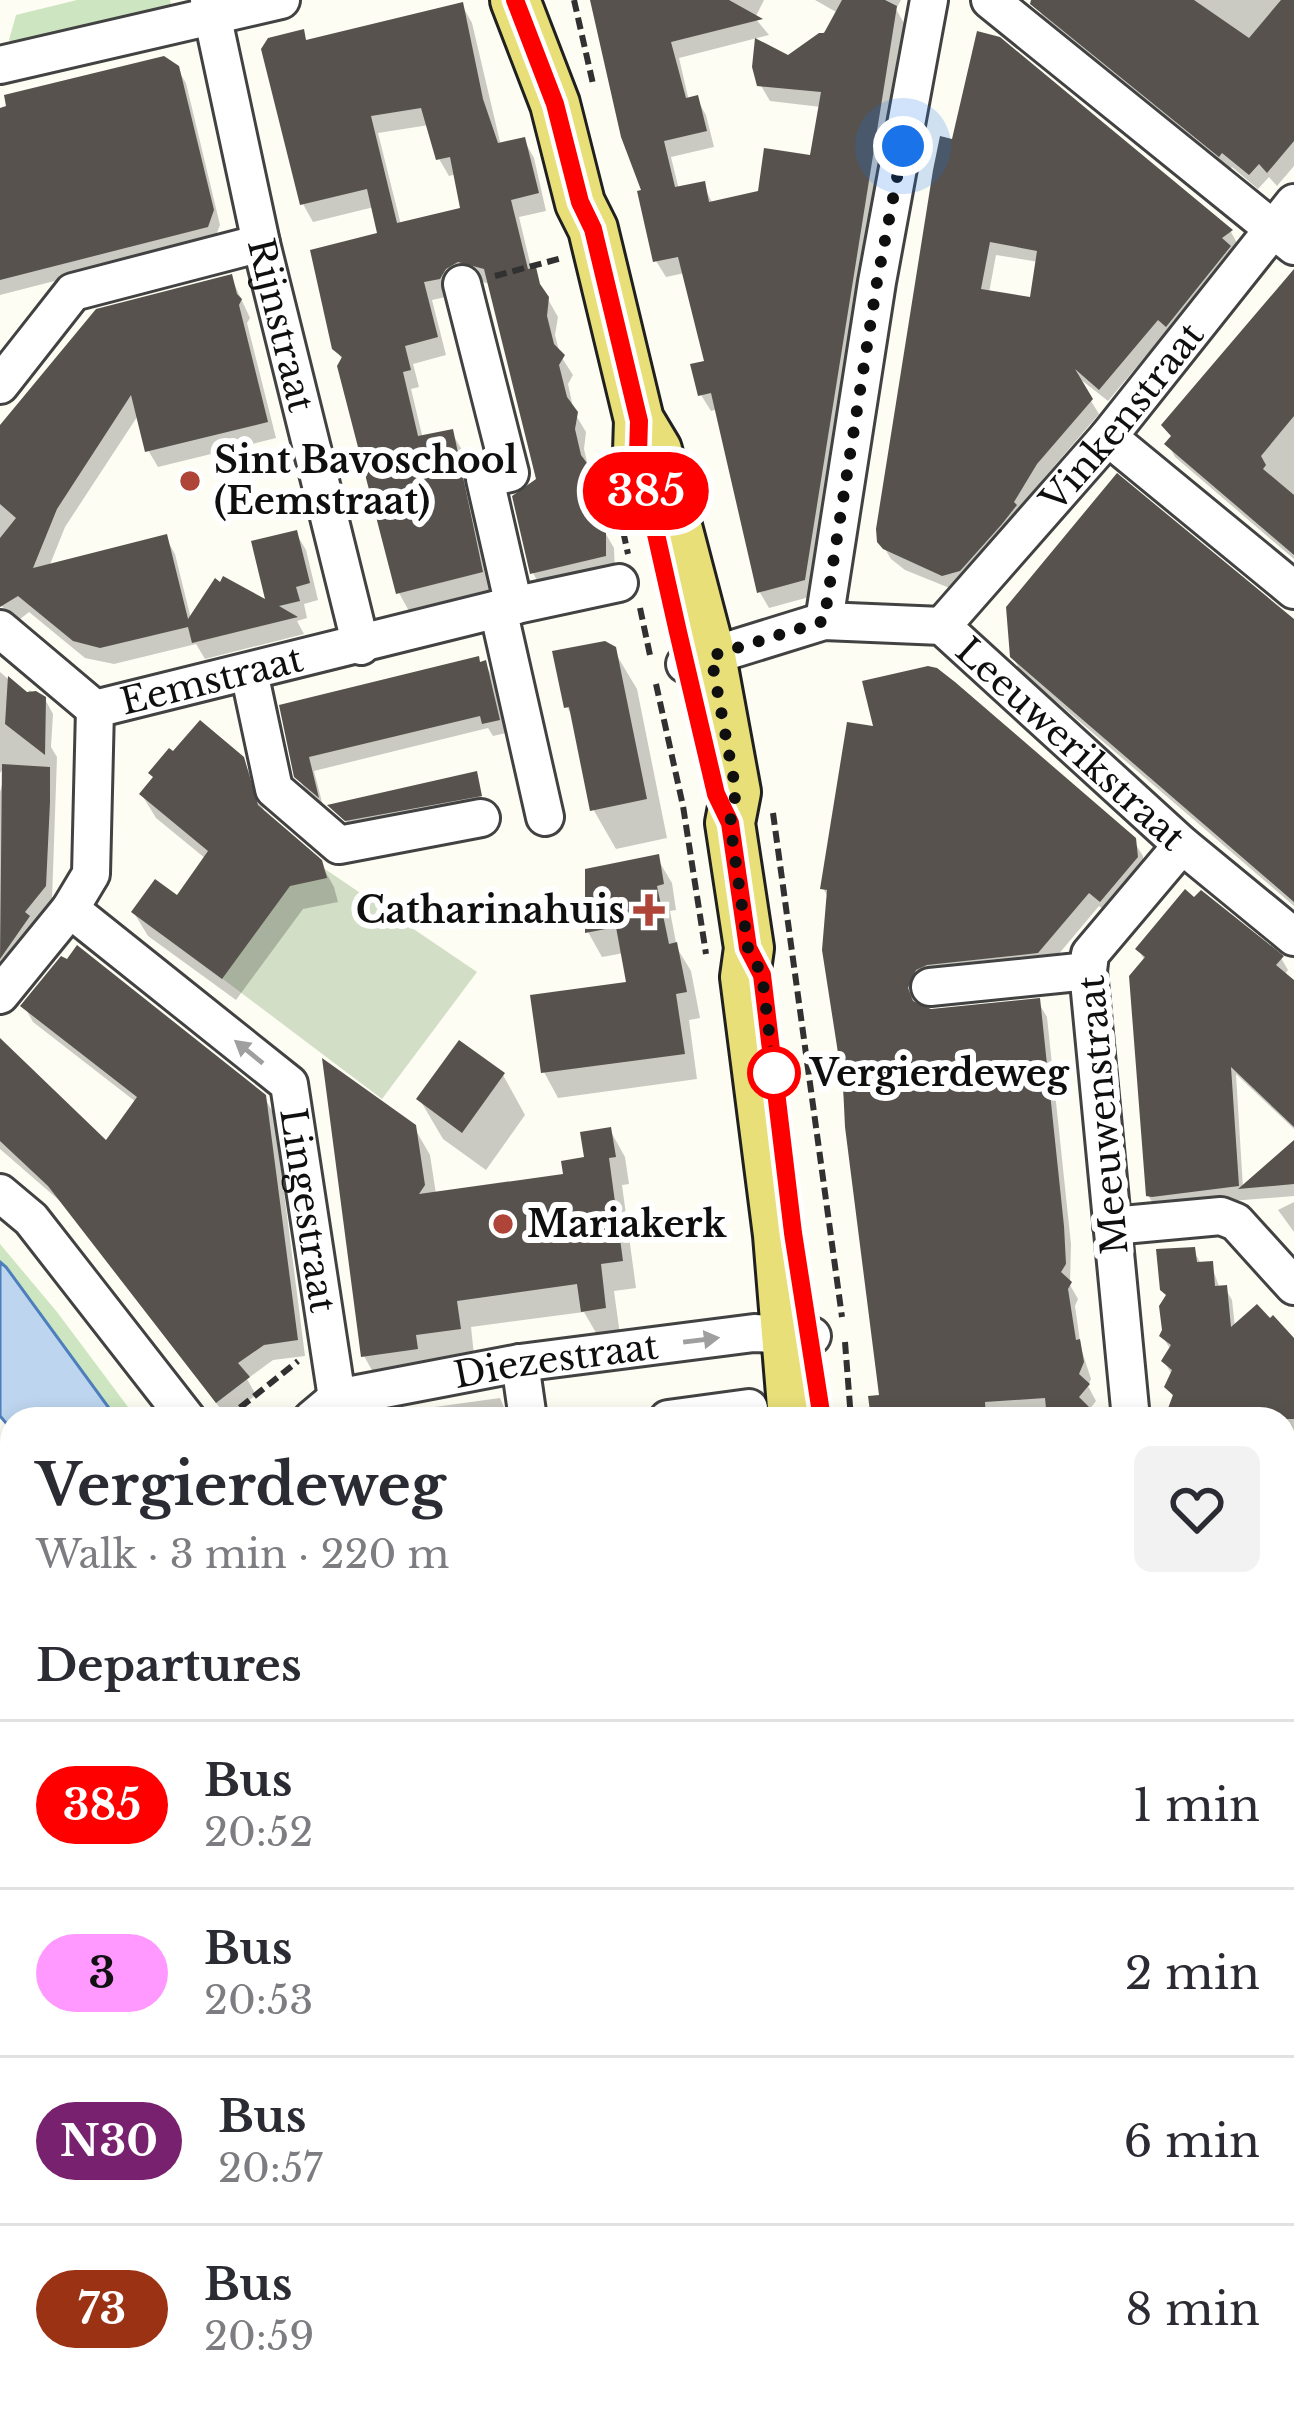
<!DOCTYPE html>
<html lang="en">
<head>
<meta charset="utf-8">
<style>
  body { margin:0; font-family:"Libre Baskerville",serif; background:#f2f2f3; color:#2b2b33; height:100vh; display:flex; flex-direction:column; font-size:45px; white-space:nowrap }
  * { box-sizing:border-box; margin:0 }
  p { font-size:39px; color:#7c7c81 }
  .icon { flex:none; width:66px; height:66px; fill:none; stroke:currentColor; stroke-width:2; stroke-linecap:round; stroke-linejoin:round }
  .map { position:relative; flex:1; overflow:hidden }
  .panel { position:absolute; left:0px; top:1407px; width:1296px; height:1011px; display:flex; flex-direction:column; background:#fff; border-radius:36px 36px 0 0; box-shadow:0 6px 18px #0003 }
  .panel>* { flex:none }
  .badge { padding:0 24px; border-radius:39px; font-size:42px; line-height:78px }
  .you { position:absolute; width:60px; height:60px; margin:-30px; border:9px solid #fff; border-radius:50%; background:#1a73e8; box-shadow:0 0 0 18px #1a73e833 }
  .map>.badge { position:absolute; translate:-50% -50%; box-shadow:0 0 0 6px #fff }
  h2 { padding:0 36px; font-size:45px; line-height:108px }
  .round { display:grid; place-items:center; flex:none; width:126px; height:126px; border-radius:18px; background:#f2f2f3 }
  .overview { display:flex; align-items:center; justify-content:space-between; height:204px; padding:0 36px }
  h1 { font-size:57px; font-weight:800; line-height:90px }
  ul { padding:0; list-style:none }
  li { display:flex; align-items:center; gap:36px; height:168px; padding:0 36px; border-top:3px solid #e1e1e2 }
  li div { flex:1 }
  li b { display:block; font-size:45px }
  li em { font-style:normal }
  li .badge { min-width:132px; font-weight:700; text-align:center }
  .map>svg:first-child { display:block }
</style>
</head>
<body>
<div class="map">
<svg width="1294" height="2416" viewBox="0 0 1294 2416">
  <rect width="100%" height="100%" fill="#fdfdf3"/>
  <!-- green -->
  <path fill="#cde5c0" d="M77,0H170L174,16L22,51L9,40L16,15Z
    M0,1244L57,1312L137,1419H117L0,1262Z"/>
  <!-- cemetery -->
  <path fill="#d2dec5" d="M319,865L477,972L382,1099L211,970L286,873Z"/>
  <!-- pitch -->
  <path fill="#dfedd1" d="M0,1552L12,1563V2164L0,2173Z"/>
  <!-- water -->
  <path fill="#bdd5ef" stroke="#4d7fbd" stroke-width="3" d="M0,1262L6,1267L117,1419H12V1430L0,1416Z
    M789,2406H893L903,2416H793Z"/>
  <!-- shadow -->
  <path fill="#0003" fill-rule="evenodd" d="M592,0H764L755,18L769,35L679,58L689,101L697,99L706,115L714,147L671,157L679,190L703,185L713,204L761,193L812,158L821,107L770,101L760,84L788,58L845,17L815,0H901L896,9L905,25L813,596L769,608L759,591L718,409L711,411L701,395L707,363L685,273L666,277L656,261L645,192Z
    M1036,0H1294V166L1277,186L1269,177L1258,189L1232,167L1229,170L1043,19Z
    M462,5L472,23L501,146L524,140L534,158L546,211L519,217L532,271L558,317L555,335L560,355L573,375L568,384L574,412L586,432L584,449L589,471L600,490L598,507L603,529L614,548L615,573L543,591L533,573L540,480L491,284L469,279L450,296L432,300L446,355L413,364L419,387L411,389L423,439L452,433L462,450L491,589L409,611L399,593L343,361L335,348L381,235L374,207L313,222L303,204L302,33L308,43ZM429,125L439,159L449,176L457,174L464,210L401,225L378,133Z
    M177,68L186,83L220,225L214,240L0,295V111Z
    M942,140L1231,232L1238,245L1231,251L1237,261L1175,339L1166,332L1108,401L1075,375L1099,414L1044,478L1021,516L952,589L905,570L891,559L882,544ZM996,255L1039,262L1033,300L989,293Z
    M231,277L250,318L247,323L276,438L158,467L148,450L139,414L65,527L49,567L166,538L175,554L191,619L269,605L296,533L306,550L318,600L304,604L307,618L297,621L304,634L205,659L196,644L114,664L85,658L29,612L19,620L0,605V430Z
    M1294,286V559L1175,457L1168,444Z
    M1294,646V906L1021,671L1012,656Z
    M613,649L637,689L667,838L616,849L593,809L575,721L567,707Z
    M485,664L493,677L506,733L493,736L488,728L314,771L323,806L306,791L297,776L283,707Z
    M0,672L28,696L29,690L46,701L53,714L51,747L57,757L52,900L32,925L35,931L0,972V792L8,764L0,773Z
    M174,756L242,759L256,784L265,815L320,862L334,887L338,902L303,909L236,1000L148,936L134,913L177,900L206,859L156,818L142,795Z
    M476,775L483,802L351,826L334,811Z
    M1133,840L1143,856L1144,873L1110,915L1099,906L1047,968L924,984L914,1005L931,1012L1038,1002L1047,1017L1071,1244L1070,1285L1078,1299L1075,1306L1081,1348L1091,1379L1088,1386L1096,1401L1089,1410L1093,1419H874L882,1397L825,950L829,899L823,888Z
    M657,858L672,883L676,910L670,911L677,948L691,971L700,1018L689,1020L697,1079L558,1098L544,1072L629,984L624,953L602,957L588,932Z
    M1138,949L1281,958L1288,970L1284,976L1294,984V1129L1236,1074L1243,1188L1294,1144V1196L1155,1207L1148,1195L1145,961Z
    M24,1006L264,1097L274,1114L305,1356L273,1360L247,1379L256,1395L227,1417L61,1202L0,1149V1043L106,1145L136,1102L33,1022Z
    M503,1075L525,1115L486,1170L443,1139L420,1100Z
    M414,1127L430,1155L436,1194L566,1177L587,1160L610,1130L625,1157L629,1184L622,1185L636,1288L614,1291L620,1335L599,1338L584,1312L471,1327L474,1355L429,1362L432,1376L379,1383L364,1356Z
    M1294,1202V1232L1278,1210Z
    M1193,1250L1200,1262L1211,1264L1220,1289L1225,1288L1232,1300L1235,1327L1294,1344V1749L1284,1750V1419H1174L1175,1399L1167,1387L1172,1375L1164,1361L1171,1350L1162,1336Z
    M500,1398L509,1419H407L420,1409Z
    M1294,1784V1914L1284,1916V1786Z
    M1294,1962V2202L1284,2176V1965Z
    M1294,2292V2416H1102L1100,2406H1284V2294Z
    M80,2406H169L156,2416H87Z"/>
  <!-- building -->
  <path fill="#57524d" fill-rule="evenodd" d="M590,0H729L763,19L671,42L686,98L698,95L707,131L664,141L675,187L705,181L709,202L758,191L764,148L810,155L821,92L757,86L752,67L755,38L788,55L819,33H824L842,0H885L897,6L805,580L757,593L711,393L698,396L690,364L704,361L678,257L653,262L637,191L641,190L621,137Z
    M1031,0H1194L1249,38L1281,0H1294V141L1267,173L1259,164L1249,175L1222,153L1219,157L1030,4Z
    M463,2L483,99L498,143L525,137L539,193L511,200L528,269L536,267L540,284L549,297L547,316L554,344L565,355L559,365L567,397L578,412L575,429L581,455L592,470L590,488L596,515L606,527V556L530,574L512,496L536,479L484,269L458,262L446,269L440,279L424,282L438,337L405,346L411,370L403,372L418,436L453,429L483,572L396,594L337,366L342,357L332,349L310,250L377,233L367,189L300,205L261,49L268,38L304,29L306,40ZM421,108L436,160L450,157L460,208L397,223L371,116Z
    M977,31L1000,37L1233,230L1222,238L1231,246L1166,327L1158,320L1099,390L1075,369L1093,399L1037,464L1014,502L1017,505L1002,524L960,571L942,576L883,549L877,542L876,529L933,170L940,136L952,139ZM990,242L1037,251L1030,297L981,289Z
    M164,56L179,66L214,210L208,227L0,280V108L6,106L4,95Z
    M1294,269V416L1261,456L1266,465L1263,469L1294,495V555L1164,444L1171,436L1161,425Z
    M232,274L237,294L242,299L239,305L268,422L145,452L131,395L57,509L33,568L167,534L188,619L215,578L220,582L223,576L265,599L251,541L297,530L310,583L296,587L300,601L279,606L298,617L192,643L188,627L100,648L73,641L18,596L0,607V538L16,518L0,504V425L96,309Z
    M1117,473L1294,619V902L1010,657L1006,607Z
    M605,641L616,647L647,799L590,811L569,707L564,708L552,651Z
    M479,656L480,662L486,660L500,720L482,724L480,716L309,757L319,798L294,777L279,705Z
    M928,666L937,668L955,682L1136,838L1138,857L1100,902L1089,893L1038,953L927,965L916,970L908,988L913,1001L931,1009L1040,998L1064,1226L1066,1264L1061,1272L1072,1282L1068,1289L1076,1340L1080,1339L1084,1362L1079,1374L1090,1384L1079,1397L1101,1419H1047L1045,1398L985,1402L986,1419H871L868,1396L879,1395L845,1127L843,1085L822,950L827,890L820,889L847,722L873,726L862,681Z
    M8,676L27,692L36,691L46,697L45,755L5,724Z
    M200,720L244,757L258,805L322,860L327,878L290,886L222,979L131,912L155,879L177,895L208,851L139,794L153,777L148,773L169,748L173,751Z
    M2,764L50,767V802L46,886L25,912L30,916L0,959Z
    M477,771L482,796L345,821L327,805Z
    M659,854L664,884L657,886L669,944L677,942L687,992L676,994L685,1054L541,1073L530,995L626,982L616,927L585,933V869Z
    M1185,889L1194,897L1201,890L1284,956L1276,965L1294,980V1127L1231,1067L1239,1186L1152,1197L1146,1196L1129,976L1145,957L1135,949Z
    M77,945L266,1095L298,1340L264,1345L238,1363L250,1377L216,1403L48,1186L0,1141V1038L106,1140L137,1097L20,1006L61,956L67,959Z
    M459,1040L505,1073L462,1133L416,1099Z
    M322,1058L416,1125L425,1185L419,1194L563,1174L561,1161L584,1157L580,1132L611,1127L616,1157L609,1158L623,1261L601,1264L606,1308L581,1312L577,1284L457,1301L461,1329L416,1335L418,1349L361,1357Z
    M1294,1140V1184L1238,1189Z
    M1195,1247L1197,1262L1213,1261L1215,1286L1227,1285L1231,1327L1257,1304L1270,1318L1273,1315L1294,1338V1419H1164L1173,1395L1164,1387L1172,1370L1161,1361L1171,1345L1159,1336L1162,1330L1159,1306L1166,1295L1160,1290L1156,1249Z"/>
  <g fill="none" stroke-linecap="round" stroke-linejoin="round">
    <!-- minor casing -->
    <g stroke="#424242" stroke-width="42">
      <g id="minor">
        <path id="s1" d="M209,0L261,243L361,646"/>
        <path d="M990,0L1294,246"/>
        <path d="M0,65L281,0"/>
        <path d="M462,284L510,473L485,479L514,606"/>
        <path d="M0,385L73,292L261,243"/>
        <path d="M1108,437L1294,590"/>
        <path d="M498,609L545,817"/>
        <path d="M824,621L877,282L929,0"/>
        <path id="s2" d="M942,626L1108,437L1294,203"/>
        <path d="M0,629L95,709"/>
        <path id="s3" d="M685,664L824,621L942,626L1182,845L1294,937"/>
        <path d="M249,672L274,789L339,845L481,818"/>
        <path id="s4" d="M95,709L498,609L619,583"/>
        <path id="s5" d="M70,909L289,1084L337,1398"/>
        <path d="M930,987L1088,971"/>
        <path d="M0,995L70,909L91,874L95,709"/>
        <path d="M0,1193L31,1219L187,1419"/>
        <path d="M1112,1226L1221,1216L1236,1222L1294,1286"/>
        <path d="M520,1363L528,1419"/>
        <path id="s6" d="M312,1419L337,1398L520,1363L754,1333L812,1336"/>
        <path d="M668,1419L749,1408"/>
        <path d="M1131,1419L1088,971L1090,954L1182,845"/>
        <path d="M1284,1933L1294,1931"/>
        <path d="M1284,2242L1294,2239"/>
        <path d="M1007,2406L1013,2416"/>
      </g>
    </g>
    <!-- major casing -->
    <g stroke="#202020" stroke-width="54">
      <path id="major" d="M515,0L555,104L580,203L593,229L639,420L638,452
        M639,420L657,450L711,656L736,792L730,823L749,948L745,977L778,1235L793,1419
        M703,2416L706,2406"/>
    </g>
    <!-- path -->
    <path stroke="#313131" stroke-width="6" stroke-dasharray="12 6" stroke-linecap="butt" d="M574,0L593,84
      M495,276L562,258
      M612,479L628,554
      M640,608L651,660
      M656,684L683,806L706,954
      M773,813L842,1317
      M845,1342L851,1419
      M226,1419L298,1361
      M0,1471L12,1486
      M0,1527L12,1514
      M174,2406L182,2416
      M536,2406L549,2416
      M577,2416L578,2406
      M752,2416L755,2406"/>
    <!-- minor -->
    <use href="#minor" stroke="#fff" stroke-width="36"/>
    <!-- major -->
    <use href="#major" stroke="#e8df79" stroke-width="48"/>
  </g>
  <!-- one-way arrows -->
  <defs><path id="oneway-solid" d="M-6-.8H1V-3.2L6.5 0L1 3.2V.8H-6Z" transform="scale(3)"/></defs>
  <g fill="#9f9f9f">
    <use href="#oneway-solid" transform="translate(249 1052) rotate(-141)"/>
    <use href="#oneway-solid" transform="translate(701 1340) rotate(-7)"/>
  </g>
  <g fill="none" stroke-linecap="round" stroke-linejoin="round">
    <!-- line casing -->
    <g stroke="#fff" stroke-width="27">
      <path id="line" d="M515,0L555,104L580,202L593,229L639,421L638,454L678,632L716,794L730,823L748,948L762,975L793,1233L822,1419"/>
    </g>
    <!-- line -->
    <use href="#line" stroke="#f00" stroke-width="18"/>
    <!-- walk -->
    <path stroke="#0f0f0f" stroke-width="12" stroke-dasharray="0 21.6" d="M774,1073L762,975L748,948L730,823L736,792L711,656L824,621L877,282L903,146"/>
  </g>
  <!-- markers -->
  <g fill="#af4538" stroke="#fff" stroke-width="4.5">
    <circle cx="190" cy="481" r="12"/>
    <path d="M643 892h12v12h12v12h-12v12h-12v-12h-12v-12h12z"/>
    <circle cx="503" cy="1224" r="12"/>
  </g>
  <circle fill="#fff" stroke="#f00" stroke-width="6" cx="774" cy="1073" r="24"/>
  <g text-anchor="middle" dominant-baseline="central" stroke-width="12" stroke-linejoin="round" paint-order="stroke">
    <!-- street labels -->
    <g font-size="36" fill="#0f0f0f" stroke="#fff">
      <text stroke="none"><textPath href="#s1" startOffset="333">Rijnstraat</textPath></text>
      <text stroke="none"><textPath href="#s2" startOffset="276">Vinkenstraat</textPath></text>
      <text stroke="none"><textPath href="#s4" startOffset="120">Eemstraat</textPath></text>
      <text stroke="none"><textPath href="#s3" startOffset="438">Leeuwerikstraat</textPath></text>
      <text transform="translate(1103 1115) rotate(-95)">Meeuwenstraat</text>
      <text stroke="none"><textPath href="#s5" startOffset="408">Lingestraat</textPath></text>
      <text stroke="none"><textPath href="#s6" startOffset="255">Diezestraat</textPath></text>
    </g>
    <!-- poi labels -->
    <g font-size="36" font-weight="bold" fill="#0f0f0f" stroke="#fff" text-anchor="start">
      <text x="214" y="460">Sint Bavoschool<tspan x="214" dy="41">(Eemstraat)</tspan></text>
      <text x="625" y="910" text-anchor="end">Catharinahuis</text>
      <text x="527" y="1224">Mariakerk</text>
    </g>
    <!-- stop labels -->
    <g font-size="36" font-weight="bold" fill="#0f0f0f" stroke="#fff" text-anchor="start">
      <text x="810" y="1073">Vergierdeweg</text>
    </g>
  </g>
</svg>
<div class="you" style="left:903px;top:146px"></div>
<b class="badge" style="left:646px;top:491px;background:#f00;color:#fff">385</b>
<section class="panel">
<div class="overview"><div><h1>Vergierdeweg</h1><p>Walk · 3 min · 220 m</p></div><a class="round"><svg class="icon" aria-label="heart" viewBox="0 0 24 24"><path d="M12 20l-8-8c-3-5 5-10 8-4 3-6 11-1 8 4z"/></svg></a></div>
<h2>Departures</h2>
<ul>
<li><span class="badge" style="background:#f00;color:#fff">385</span><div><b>Bus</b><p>20:52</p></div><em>1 min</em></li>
<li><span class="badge" style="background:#f9f;color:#111">3</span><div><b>Bus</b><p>20:53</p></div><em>2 min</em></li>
<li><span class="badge" style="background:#77216f;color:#fff">N30</span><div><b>Bus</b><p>20:57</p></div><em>6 min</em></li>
<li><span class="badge" style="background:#9b3214;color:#fff">73</span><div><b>Bus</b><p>20:59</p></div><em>8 min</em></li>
</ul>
</section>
</div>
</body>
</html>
